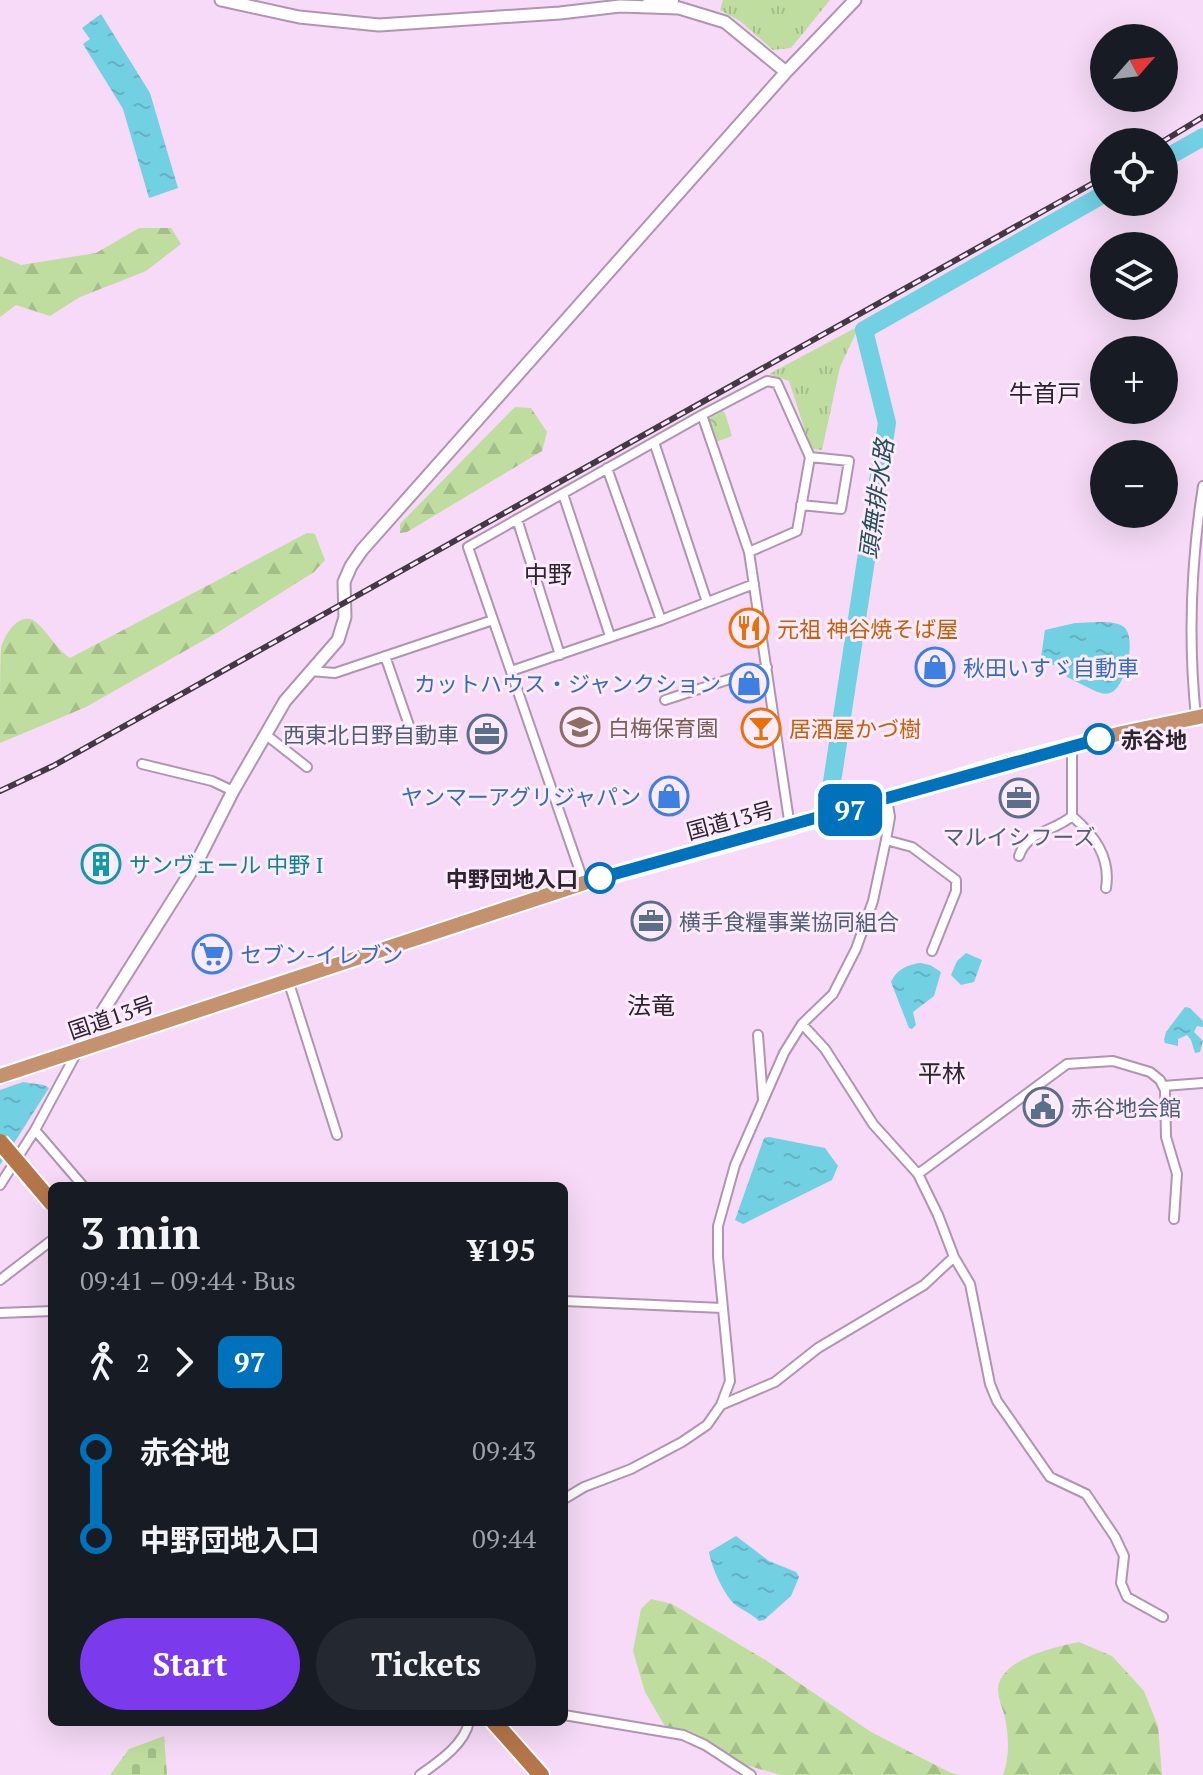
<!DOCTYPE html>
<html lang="en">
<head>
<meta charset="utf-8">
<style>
  body { margin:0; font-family:"PT Serif","Noto Sans JP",serif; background:#242831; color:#f1f3f6; height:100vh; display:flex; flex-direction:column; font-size:30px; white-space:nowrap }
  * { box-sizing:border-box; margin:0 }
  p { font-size:26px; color:#9ea1a6 }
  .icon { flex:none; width:44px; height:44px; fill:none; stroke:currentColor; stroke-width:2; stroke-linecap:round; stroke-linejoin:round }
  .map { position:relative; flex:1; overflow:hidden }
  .drawer { position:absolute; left:48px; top:1182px; width:520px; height:544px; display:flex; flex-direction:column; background:#171b24; border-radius:12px; box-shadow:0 8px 32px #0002 }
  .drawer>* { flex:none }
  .badge { padding:0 16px; border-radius:12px; font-size:28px; line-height:52px }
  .needle { width:52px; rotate:62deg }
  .buttons { position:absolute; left:1090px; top:24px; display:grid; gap:16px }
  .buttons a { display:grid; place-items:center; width:88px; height:88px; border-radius:50%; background:#171b24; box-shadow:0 8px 32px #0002; font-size:40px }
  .map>.badge { position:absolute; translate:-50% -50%; box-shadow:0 0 0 4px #fff }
  .legs { display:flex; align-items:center; gap:12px; height:88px; padding:0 32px; font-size:26px }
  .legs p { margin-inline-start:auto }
  .headline { display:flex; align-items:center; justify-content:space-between; height:136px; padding:0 32px }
  h1 { font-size:44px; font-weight:700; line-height:60px }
  .button { display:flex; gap:16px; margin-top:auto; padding:16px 32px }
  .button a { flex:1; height:92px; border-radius:48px; background:#7c3aed; color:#fff; font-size:32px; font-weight:700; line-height:92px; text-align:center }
  .button a+a { background:#242831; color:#f1f3f6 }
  ul { padding:0 32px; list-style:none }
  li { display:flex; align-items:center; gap:28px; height:88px; font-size:30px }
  li i { display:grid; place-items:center; width:12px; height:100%; margin:0 10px; background:currentColor }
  li i::after { content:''; width:20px; height:20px; margin:-10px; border:6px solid; border-radius:50%; background:#171b24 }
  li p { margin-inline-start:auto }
  li:first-child i { background:linear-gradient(#0000 50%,currentColor 0) }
  li:last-child i { background:linear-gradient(currentColor 50%,#0000 0) }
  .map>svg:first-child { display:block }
</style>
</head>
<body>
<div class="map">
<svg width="1203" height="1775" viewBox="0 0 1203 1775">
  <defs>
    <pattern id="grass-tufts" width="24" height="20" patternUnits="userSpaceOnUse" patternTransform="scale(2)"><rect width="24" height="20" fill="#bfdd9e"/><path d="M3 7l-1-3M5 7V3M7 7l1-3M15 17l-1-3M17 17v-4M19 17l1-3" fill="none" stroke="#a4be88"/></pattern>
    <pattern id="forest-firs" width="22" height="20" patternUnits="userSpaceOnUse" patternTransform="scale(2)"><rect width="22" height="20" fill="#bfdd9e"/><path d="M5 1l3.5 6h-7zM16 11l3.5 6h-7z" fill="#a4be88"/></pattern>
    <pattern id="cemetery-stones" width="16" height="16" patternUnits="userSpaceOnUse" patternTransform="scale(2)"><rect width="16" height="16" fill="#bfdd9e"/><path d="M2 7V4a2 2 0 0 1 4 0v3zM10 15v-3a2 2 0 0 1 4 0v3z" fill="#a4be88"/></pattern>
    <pattern id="park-crowns" width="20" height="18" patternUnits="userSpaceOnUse" patternTransform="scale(2)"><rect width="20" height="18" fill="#bfdd9e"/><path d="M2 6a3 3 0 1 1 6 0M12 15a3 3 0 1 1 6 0" fill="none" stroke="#a4be88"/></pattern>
    <pattern id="water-ripples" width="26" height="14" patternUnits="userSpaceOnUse" patternTransform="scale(2)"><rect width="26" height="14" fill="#72d0e3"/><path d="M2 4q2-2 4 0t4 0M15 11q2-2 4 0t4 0" fill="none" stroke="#63b2c3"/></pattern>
  </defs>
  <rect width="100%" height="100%" fill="#f6daf7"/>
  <!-- grass -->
  <path fill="url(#grass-tufts)" d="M723,0H830L791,48L773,50L740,21L720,10Z
    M859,326L840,367L822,450L811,449L789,381L769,374Z"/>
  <!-- forest -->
  <path fill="url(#forest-firs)" d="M139,228H171L181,244L146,271L80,297L50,316L16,305L0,317V256L21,265L96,253Z
    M515,407L531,408L547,432L542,451L407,532L400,533V524Z
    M307,533L315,534L325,560L314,572L220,631L86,707L0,743C0,722 0,665 1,648C4,636 16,616 30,619C41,621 56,650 70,658Z
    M651,1599L672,1604L767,1661L871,1732L951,1773L960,1775H781L711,1755L670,1735L645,1692L633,1651L641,1609Z
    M1079,1642L1112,1656L1144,1691L1158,1726L1162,1775H1003C1010,1756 1009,1734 1004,1714C1002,1707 998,1697 998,1689C1000,1659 1055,1647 1079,1642Z"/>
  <!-- cemetery -->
  <path fill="url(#cemetery-stones)" d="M164,1736L167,1775H110L129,1749Z"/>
  <!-- park -->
  <path fill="url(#park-crowns)" d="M723,411L725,413L732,436L713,443L708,419Z"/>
  <!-- water -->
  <path fill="url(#water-ripples)" d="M101,14L150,93L178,188L149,198L123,109L83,44L90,39L82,28Z
    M1075,623C1088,623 1114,619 1124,627C1137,638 1126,688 1110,693C1101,696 1090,688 1081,684C1071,679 1063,676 1057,666L1044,662L1041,657L1045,630Z
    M966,953L982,960L974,982L961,985L951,975L957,961Z
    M920,963L930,965L941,972L934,996L913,1012L916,1025L912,1029L909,1028L891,982C897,969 907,965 920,963Z
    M1185,1007L1190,1008L1203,1021V1027L1197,1026L1194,1032L1203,1041L1200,1052L1195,1053L1191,1040L1187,1035L1178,1039V1046L1165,1043L1164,1040L1166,1032Z
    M23,1082L44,1085L49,1088L0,1165V1090Z
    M769,1137L825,1148L838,1166L832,1180L743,1224L735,1220L764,1138Z
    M736,1536L769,1561L796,1572L799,1577L791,1596L764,1620L759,1621C752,1614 744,1611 737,1606C725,1598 711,1566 709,1552Z"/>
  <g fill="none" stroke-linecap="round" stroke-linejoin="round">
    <!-- river -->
    <path stroke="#72d0e3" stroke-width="18" d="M1164,159L1203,137
      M832,800V782L887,423L864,330L1104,194"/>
    <!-- minor casing -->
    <g stroke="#af95b0" stroke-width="12">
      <path id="minor" d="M647,3L674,0
        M702,415L749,552L790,827
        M654,442L707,602
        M607,468L661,620
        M563,494L610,636
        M801,505L841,509L849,461L810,457
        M517,519L560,655
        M385,656L412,734
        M310,671L335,673L493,620
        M511,671L661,620L754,584
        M665,700L767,667
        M1196,717C1188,640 1191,562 1203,486
        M265,734L307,767
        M1072,746V816C1094,835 1111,857 1106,888
        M142,764L212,781L233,791
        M886,840L912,847L956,880V891L932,951
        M1019,856C1028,830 1054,832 1072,816
        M584,883L468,547L702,415L767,381L777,383L810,457L797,531L749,552
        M288,980L337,1135
        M802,1024L825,1049L873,1124L918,1174L938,1215L954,1257L970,1284L990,1384L997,1401L1050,1477L1086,1494L1115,1537L1124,1556L1121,1583L1127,1597L1163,1617
        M758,1035L763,1099
        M1163,1086L1203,1083
        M35,1130L83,1186
        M918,1174L1067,1064L1113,1061L1150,1072L1160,1080L1165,1090L1166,1137L1177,1174L1174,1219
        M0,1185L35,1130L77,1052
        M0,1280L52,1240
        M564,1301L722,1308
        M0,1313L52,1311
        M721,1405L775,1382L818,1348L924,1285L954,1257
        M564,1499L584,1487L631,1469L682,1442L707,1425L721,1405L730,1381L718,1257V1226L735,1165L784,1053L802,1024L833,994L856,949L873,901L886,840L890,817L887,799
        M564,1715L683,1735L705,1745L751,1775
        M420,1775C438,1762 464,1745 469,1722"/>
    </g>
    <!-- tertiary casing -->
    <g stroke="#af95b0" stroke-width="15">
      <path id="tertiary" d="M221,0L299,17L379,25L560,13L620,6L679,8L725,22L786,72
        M77,1052L197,862L233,791L285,701L338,640L345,617L344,582L351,566L362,550L786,72L855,0"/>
    </g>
    <!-- trunk casing -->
    <g stroke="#fff" stroke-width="18">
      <path id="trunk" d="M0,1076L584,883L790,827L1009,762L1122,733L1203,716"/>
    </g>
    <!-- motorway casing -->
    <g stroke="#fff" stroke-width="20">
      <path id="motorway" d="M494,1722L541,1775"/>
    </g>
    <!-- minor -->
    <use href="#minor" stroke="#fff" stroke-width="8"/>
    <!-- tertiary -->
    <use href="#tertiary" stroke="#fff" stroke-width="11"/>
    <!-- trunk -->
    <use href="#trunk" stroke="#c4926e" stroke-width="14"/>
    <!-- motorway -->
    <use href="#motorway" stroke="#b5764a" stroke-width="16"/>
    <!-- rail casing -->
    <g stroke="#443845" stroke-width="6">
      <path id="rail" d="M1162,142L1203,117
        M0,791L53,766L1104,177"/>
    </g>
    <!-- rail -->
    <use href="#rail" stroke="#fcebfd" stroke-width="3" stroke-dasharray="9" stroke-linecap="butt"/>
    <!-- motorway-bridge casing -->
    <g stroke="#fff" stroke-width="20" stroke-linecap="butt">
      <path id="motorway-bridge" d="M0,1142L52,1203"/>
    </g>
    <!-- motorway-bridge -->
    <use href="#motorway-bridge" stroke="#b5764a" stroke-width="16"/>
  </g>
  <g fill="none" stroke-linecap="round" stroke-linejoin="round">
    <!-- line-1 casing -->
    <g stroke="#fff" stroke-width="18">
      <path id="line-1" d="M600,878L1099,739"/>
    </g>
    <!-- line-1 -->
    <use href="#line-1" stroke="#0072bc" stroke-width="12"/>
  </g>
  <!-- icons -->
  <defs>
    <g id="restaurant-ring" transform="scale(2)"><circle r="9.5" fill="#fcebfd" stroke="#e8710a" stroke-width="1.5"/><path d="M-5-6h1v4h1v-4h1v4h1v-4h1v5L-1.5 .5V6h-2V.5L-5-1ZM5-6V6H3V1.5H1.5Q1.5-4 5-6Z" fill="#e8710a"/></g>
    <g id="shop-ring" transform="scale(2)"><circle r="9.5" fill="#fcebfd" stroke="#3f7fe0" stroke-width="1.5"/><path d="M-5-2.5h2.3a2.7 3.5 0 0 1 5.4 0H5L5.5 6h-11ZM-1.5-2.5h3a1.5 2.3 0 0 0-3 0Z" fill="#3f7fe0"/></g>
    <g id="school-ring" transform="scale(2)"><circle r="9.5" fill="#fcebfd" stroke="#8d6e63" stroke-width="1.5"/><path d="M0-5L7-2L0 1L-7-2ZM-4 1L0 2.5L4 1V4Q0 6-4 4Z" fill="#8d6e63"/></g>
    <g id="bar-ring" transform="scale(2)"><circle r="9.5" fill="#fcebfd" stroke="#e8710a" stroke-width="1.5"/><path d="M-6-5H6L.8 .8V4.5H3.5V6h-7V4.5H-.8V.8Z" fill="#e8710a"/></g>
    <g id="office-ring" transform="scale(2)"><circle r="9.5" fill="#fcebfd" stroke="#5c6f8a" stroke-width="1.5"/><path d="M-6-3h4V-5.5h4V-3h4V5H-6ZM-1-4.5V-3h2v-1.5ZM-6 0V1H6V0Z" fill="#5c6f8a"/></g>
    <g id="building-ring" transform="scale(2)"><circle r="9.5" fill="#fcebfd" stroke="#0f9aa8" stroke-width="1.5"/><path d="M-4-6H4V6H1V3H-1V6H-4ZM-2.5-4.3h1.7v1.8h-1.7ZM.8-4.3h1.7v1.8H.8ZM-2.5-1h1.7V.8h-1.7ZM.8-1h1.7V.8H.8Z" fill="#0f9aa8"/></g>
    <g id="supermarket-ring" transform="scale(2)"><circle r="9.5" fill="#fcebfd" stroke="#3f7fe0" stroke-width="1.5"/><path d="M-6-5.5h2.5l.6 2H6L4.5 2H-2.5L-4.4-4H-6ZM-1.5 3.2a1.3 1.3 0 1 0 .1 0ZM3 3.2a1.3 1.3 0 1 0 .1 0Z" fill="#3f7fe0"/></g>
    <g id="civic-ring" transform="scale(2)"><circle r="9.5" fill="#fcebfd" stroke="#5c6f8a" stroke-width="1.5"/><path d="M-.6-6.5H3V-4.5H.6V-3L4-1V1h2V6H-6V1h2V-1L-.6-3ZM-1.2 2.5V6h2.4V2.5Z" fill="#5c6f8a"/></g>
  </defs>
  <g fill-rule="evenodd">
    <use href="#restaurant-ring" x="749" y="628"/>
    <use href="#shop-ring" x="935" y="667"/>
    <use href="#shop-ring" x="749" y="683"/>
    <use href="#school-ring" x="580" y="727"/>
    <use href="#bar-ring" x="761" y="728"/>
    <use href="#office-ring" x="487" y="734"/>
    <use href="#shop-ring" x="669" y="796"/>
    <use href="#office-ring" x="1019" y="798"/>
    <use href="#building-ring" x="101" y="864"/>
    <use href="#office-ring" x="651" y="921"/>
    <use href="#supermarket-ring" x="212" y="954"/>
    <use href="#civic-ring" x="1043" y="1107"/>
  </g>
  <!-- markers -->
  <g fill="#fff" stroke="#0072bc" stroke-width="4">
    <circle cx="1099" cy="739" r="14"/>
    <circle cx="600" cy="878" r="14"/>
  </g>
  <g text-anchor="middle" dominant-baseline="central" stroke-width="6" stroke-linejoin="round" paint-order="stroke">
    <!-- food labels -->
    <g font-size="22" fill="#c56008" stroke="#fcebfd" text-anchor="start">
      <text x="777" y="628">元祖 神谷焼そば屋</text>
      <text x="789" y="728">居酒屋かづ樹</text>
    </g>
    <!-- shop labels -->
    <g font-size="22" fill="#366cbe" stroke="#fcebfd" text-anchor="start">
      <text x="963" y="667">秋田いすゞ自動車</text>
      <text x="721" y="683" text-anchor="end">カットハウス・ジャンクション</text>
      <text x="641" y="796" text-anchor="end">ヤンマーアグリジャパン</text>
      <text x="240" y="954">セブン-イレブン</text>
    </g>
    <!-- education labels -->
    <g font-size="22" fill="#785e54" stroke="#fcebfd" text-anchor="start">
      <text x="608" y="727">白梅保育園</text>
    </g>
    <!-- service labels -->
    <g font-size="22" fill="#4e5e75" stroke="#fcebfd" text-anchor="start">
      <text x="459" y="734" text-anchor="end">西東北日野自動車</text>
      <text x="1019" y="836" text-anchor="middle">マルイシフーズ</text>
      <text x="679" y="921">横手食糧事業協同組合</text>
      <text x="1071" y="1107">赤谷地会館</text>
    </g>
    <!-- stop labels -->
    <g font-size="22" font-weight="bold" fill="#2e242f" stroke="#fcebfd" text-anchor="start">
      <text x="1121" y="739">赤谷地</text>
      <text x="578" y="878" text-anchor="end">中野団地入口</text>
    </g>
    <!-- street labels -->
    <g font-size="22" fill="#2e242f" stroke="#fcebfd">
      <text transform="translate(730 820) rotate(-15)">国道13号</text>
      <text transform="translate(111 1017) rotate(-19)">国道13号</text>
    </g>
    <!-- culture labels -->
    <g font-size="22" fill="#0d838f" stroke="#fcebfd" text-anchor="start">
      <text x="129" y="864">サンヴェール 中野 I</text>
    </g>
    <!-- neighbourhood labels -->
    <g font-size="24" fill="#2e242f" stroke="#fcebfd">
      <text x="1045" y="393">牛首戸</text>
      <text x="548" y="574">中野</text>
      <text x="651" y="1005">法竜</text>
      <text x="942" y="1073">平林</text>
    </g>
    <!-- water labels -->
    <g font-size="24" font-style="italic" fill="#255058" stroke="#fcebfd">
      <text transform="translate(876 499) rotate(-82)">頭無排水路</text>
    </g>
  </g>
</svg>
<div class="buttons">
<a><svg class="needle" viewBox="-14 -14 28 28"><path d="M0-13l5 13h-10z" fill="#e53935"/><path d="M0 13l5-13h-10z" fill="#9ea1a6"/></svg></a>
<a><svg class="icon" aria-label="locate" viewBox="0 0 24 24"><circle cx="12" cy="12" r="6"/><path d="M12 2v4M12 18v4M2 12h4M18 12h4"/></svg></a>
<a><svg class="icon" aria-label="layers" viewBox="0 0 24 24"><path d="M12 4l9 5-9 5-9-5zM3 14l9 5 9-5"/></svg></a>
<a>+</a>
<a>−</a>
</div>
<b class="badge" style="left:850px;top:810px;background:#0072bc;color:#fff">97</b>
<section class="drawer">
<div class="headline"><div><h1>3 min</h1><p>09:41 – 09:44 · Bus</p></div><b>¥195</b></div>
<div class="legs"><svg class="icon" aria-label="walk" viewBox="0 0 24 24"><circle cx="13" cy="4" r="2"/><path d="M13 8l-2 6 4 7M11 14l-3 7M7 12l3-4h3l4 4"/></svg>2<svg class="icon" aria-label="forward" viewBox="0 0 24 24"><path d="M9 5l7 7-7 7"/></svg><b class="badge" style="background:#0072bc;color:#fff">97</b></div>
<ul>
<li><i style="color:#0072bc"></i><b>赤谷地</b><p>09:43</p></li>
<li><i style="color:#0072bc"></i><b>中野団地入口</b><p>09:44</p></li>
</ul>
<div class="button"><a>Start</a><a>Tickets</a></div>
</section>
</div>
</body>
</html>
